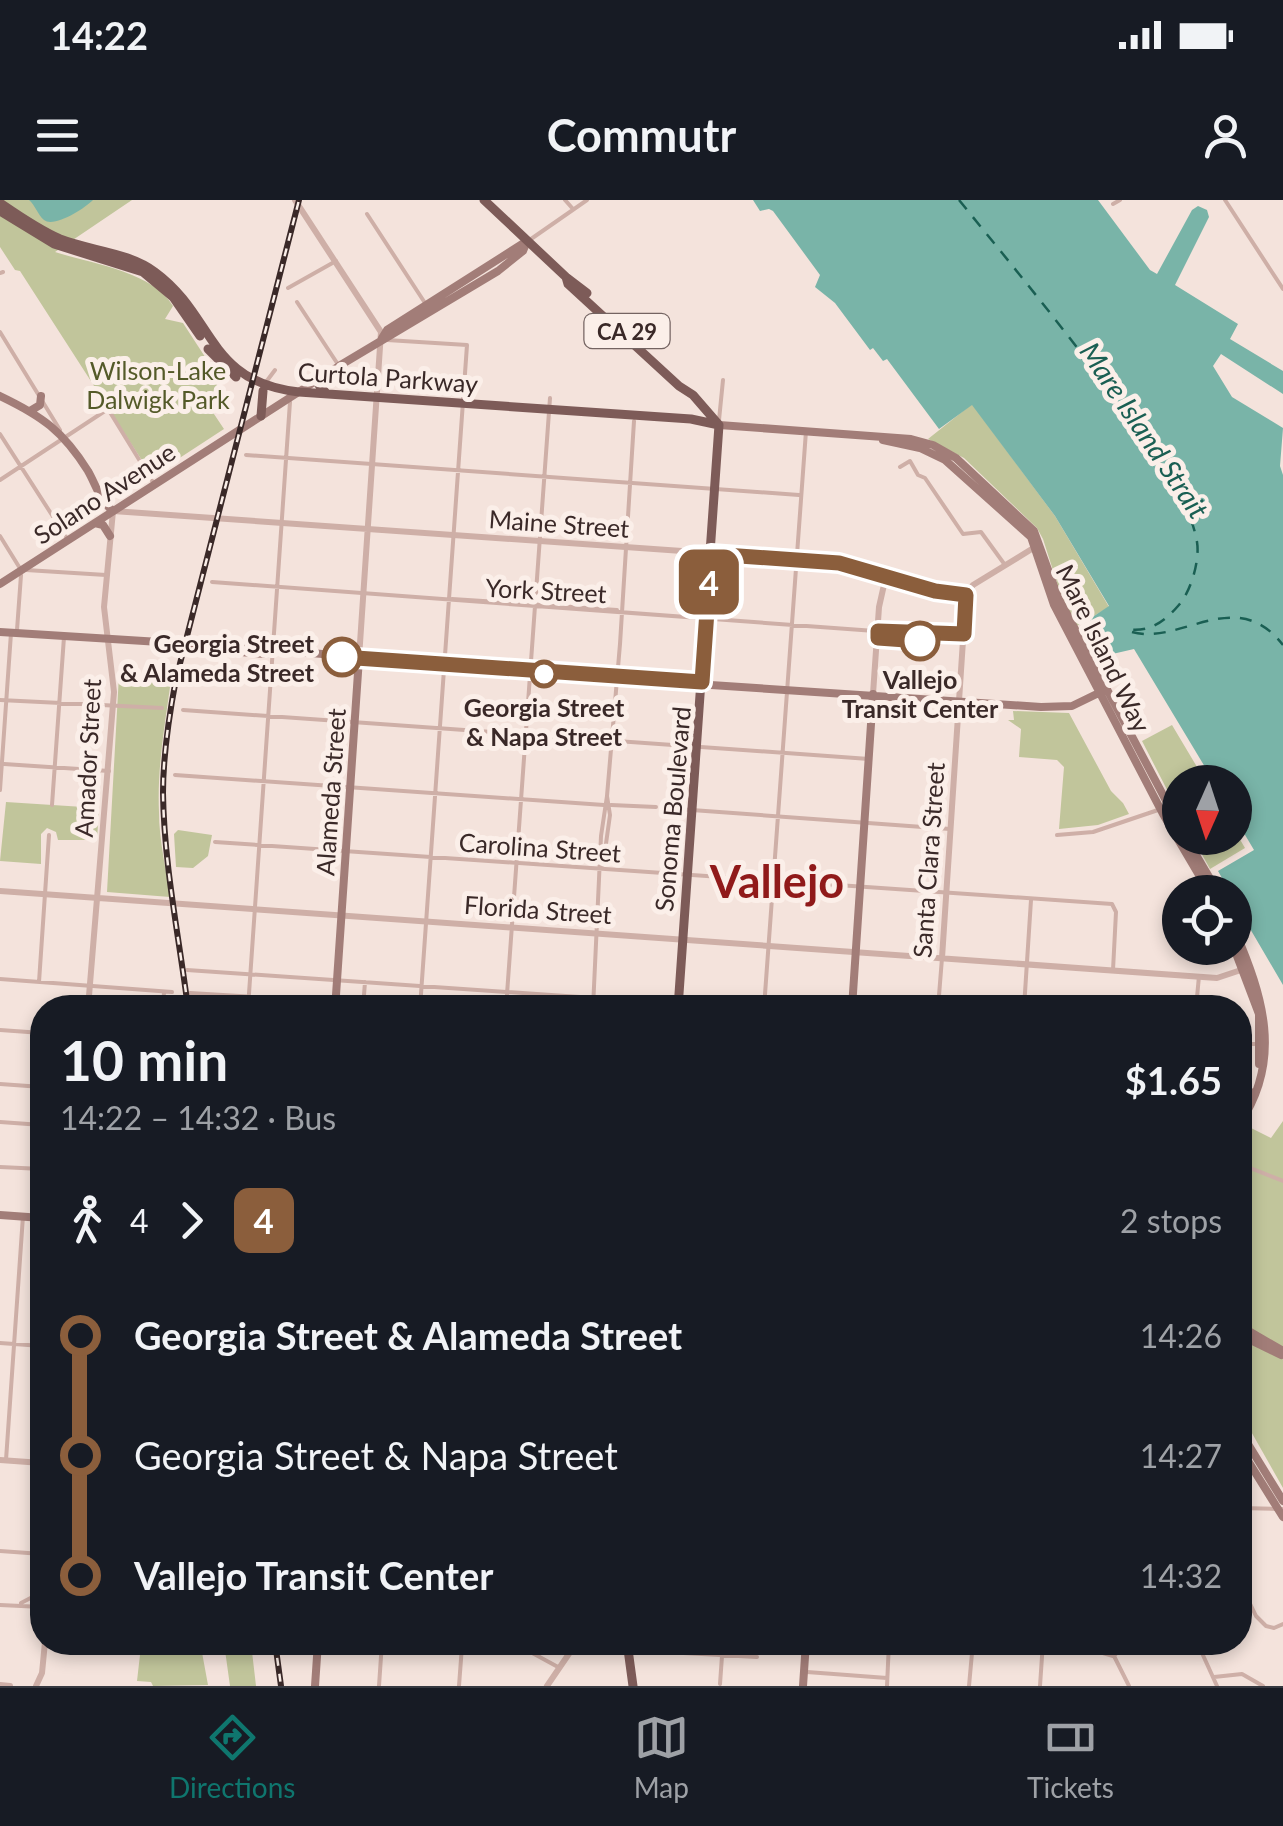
<!DOCTYPE html>
<html lang="en">
<head>
<meta charset="utf-8">
<style>
  body { margin:0; font-family:Lato,sans-serif; background:#20242c; color:#f1f3f6; height:100vh; display:flex; flex-direction:column; font-size:38px; white-space:nowrap }
  * { box-sizing:border-box; margin:0 }
  p { font-size:32px; color:#9ea1a6 }
  .icon { flex:none; width:55px; height:55px; fill:none; stroke:currentColor; stroke-width:2; stroke-linecap:round; stroke-linejoin:round }
  .map { position:relative; flex:1; overflow:hidden }
  .drawer { position:absolute; left:30px; top:795px; width:1222px; height:660px; display:flex; flex-direction:column; background:#171b24; border-radius:40px; box-shadow:0 5px 15px #0003 }
  .drawer>* { flex:none }
  .badge { padding:0 20px; border-radius:15px; font-size:35px; line-height:65px }
  .needle { width:65px; rotate:183deg }
  .tools { position:absolute; left:1162px; top:565px; display:grid; gap:20px }
  .tools a { display:grid; place-items:center; width:90px; height:90px; border-radius:50%; background:#171b24; box-shadow:0 5px 15px #0003; font-size:50px }
  .map>.badge { position:absolute; translate:-50% -50%; box-shadow:0 0 0 5px #fff }
  .legs { display:flex; align-items:center; gap:15px; height:110px; padding:0 30px; font-size:32px }
  .legs p { margin-inline-start:auto }
  .headline { display:flex; align-items:center; justify-content:space-between; height:170px; padding:0 30px }
  h1 { font-size:55px; font-weight:700; line-height:75px }
  ul { padding:0 30px; list-style:none }
  li { display:flex; align-items:center; gap:35px; height:120px; font-size:38px }
  li i { display:grid; place-items:center; width:15px; height:100%; margin:0 12px; background:currentColor }
  li i::after { content:''; width:25px; height:25px; margin:-12px; border:8px solid; border-radius:50%; background:#171b24 }
  li p { margin-inline-start:auto }
  li:first-child i { background:linear-gradient(#0000 50%,currentColor 0) }
  li:last-child i { background:linear-gradient(currentColor 50%,#0000 0) }
  .status { display:flex; justify-content:space-between; align-items:center; height:70px; padding:0 50px; background:#171b24; direction:ltr }
  .status svg { height:28px; fill:currentColor }
  header { display:flex; justify-content:space-between; align-items:center; height:130px; padding:0 30px; background:#171b24; font-size:45px; font-weight:700 }
  .tabs { display:flex; justify-content:space-around; align-items:center; height:140px; border-top:2px solid #363941; background:#171b24; font-size:28px; color:#9ea1a6 }
  .tabs a { display:grid; justify-items:center; gap:5px }
  .tabs .current { color:#0f766e }
  .map>svg:first-child { display:block }
</style>
</head>
<body>
<div class="status"><b>14:22</b><svg viewBox="0 0 49 12"><path d="M0 12V9h3v3zM5 12V6h3v6zM10 12V3h3v9zM15 12V0h3v12zM26 1h20v11H26zM47 4h2v5h-2z"/></svg></div>
<header><svg class="icon" aria-label="menu" viewBox="0 0 24 24"><path d="M4 6h16M4 12h16M4 18h16"/></svg>Commutr<svg class="icon" aria-label="person" viewBox="0 0 24 24"><circle cx="12" cy="8" r="4"/><path d="M4 21q1-7 8-7t8 7"/></svg></header>
<div class="map">
<svg width="1283" height="1486" viewBox="0 0 1283 1486">
  <rect width="100%" height="100%" fill="#f4e3dc"/>
  <!-- green -->
  <path fill="#c1c59b" d="M0,0H132L55,52C92,64 152,71 173,106L165,119L183,123L209,163L219,191L210,208L224,229L152,276L20,71L15,70L0,47Z
    M972,204L1055,316L1109,407L1075,427L1059,389L1043,339L1037,328L964,258L928,239Z
    M119,475L171,480C165,524 157,567 159,612C159,640 166,668 170,697L107,692Z
    M1013,511L1069,513L1111,591L1123,603L1129,614L1098,625L1059,629L1064,567L1057,560L1019,557L1021,529L1008,520H1014Z
    M1172,525L1206,582H1180V615L1142,541Z
    M6,602L99,608L97,640H58L56,632L47,628L41,634V664L0,661Z
    M178,630L212,635L208,656L193,668L176,667L174,634Z
    M1235,631L1245,648L1210,669L1193,638H1235Z
    M1283,921V1288L1240,1212V940L1249,927L1271,938Z
    M196,1442L201,1447L208,1485L153,1486L151,1482L137,1481L141,1446Z
    M224,1443H251L256,1486H230Z"/>
  <!-- water -->
  <path fill="#79b4a8" d="M29,0H93C84,9 54,28 44,20C38,15 35,5 29,0Z
    M753,0H1098L1150,70L1157,74L1192,10L1198,6L1207,10L1209,17L1175,85L1238,124L1230,139L1283,171V194L1221,154L1213,166L1232,197L1283,228L1280,266L1283,275V785L1235,703V692H1230L1218,671L1254,650L1235,618V582H1214L1134,449L1108,455L1088,420L1109,406L1055,316L972,205L939,229L887,159L883,161L873,148L870,150L835,103L815,87L820,75L773,11L769,9L760,11Z"/>
  <g fill="none" stroke-linecap="round" stroke-linejoin="round">
    <!-- ferry -->
    <path stroke="#1a5f53" stroke-width="2.5" stroke-dasharray="12 10" stroke-linecap="butt" d="M959,0C1020,75 1081,149 1136,228C1159,262 1190,301 1197,342C1200,360 1191,392 1178,406C1164,422 1149,433 1126,429
      M1132,432C1180,446 1236,384 1283,445"/>
    <!-- minor -->
    <path stroke="#ceafa7" stroke-width="4" d="M565,0L573,9
      M1225,0L1283,89
      M1113,4L1120,0
      M367,14L425,103
      M531,39L587,0
      M0,73L3,72
      M288,88L336,61
      M297,102L339,166
      M0,132L60,230
      M387,140L467,145L420,808
      M266,182L275,170
      M719,220L723,180
      M0,234L68,340
      M246,255L799,295
      M900,267L910,261L918,275L925,278L963,334L981,332L1005,365
      M0,280L108,209L154,284
      M0,336L21,370
      M26,370L106,375
      M212,382L875,431
      M452,399L617,410
      M17,430L21,375
      M0,500L162,508
      M183,510L869,559
      M4,564L109,571
      M175,575L604,605
      M0,590L11,433
      M52,605L64,437
      M611,605L656,607
      M678,609L950,629
      M1057,635L1093,632L1158,610
      M215,642L1112,704L1116,712L1113,770
      M603,665L610,615L607,596
      M187,770L739,808
      M0,779L172,792
      M39,782L49,635
      M190,793L337,802
      M163,808L164,792
      M248,808L290,202
      M363,808L365,782
      M506,808L550,198
      M593,808L601,636L607,596L620,444L634,221
      M764,808L806,231
      M938,808L942,758
      M1024,808L1031,700
      M1196,808L1199,776
      M0,830L42,833
      M1240,844H1256
      M0,884L42,887
      M0,922L42,925
      M1240,964L1283,981
      M0,967L42,969
      M0,1143L42,1146
      M6,1260L23,1016
      M1240,1308L1283,1309
      M0,1351L42,1354
      M1240,1383L1256,1416L1266,1426L1274,1428L1283,1424
      M21,1403L42,1392
      M0,1405L42,1407
      M438,1442L525,1449L558,1467
      M1087,1442L1093,1450L1113,1456
      M1197,1442L1217,1486
      M628,1450L757,1457
      M1114,1456L1129,1486
      M1114,1456L1127,1442
      M807,1472L887,1478
      M1214,1477L1242,1474L1263,1486
      M720,1484L723,1442
      M379,1486L382,1442
      M459,1486L462,1446
      M887,1486L889,1442
      M969,1486L973,1442
      M1040,1486L1043,1442"/>
    <!-- tertiary -->
    <path stroke="#ceafa7" stroke-width="6" d="M295,0L381,132L359,458
      M966,395L973,385L1035,347
      M873,494L879,407L886,376
      M0,691L1217,778L1244,769
      M942,758L966,395
      M88,808L114,492L104,407L113,311L823,361L935,391L966,395
      M0,1260L42,1263
      M0,1485L10,1486
      M36,1486L42,1473L45,1442
      M547,1486L577,1442"/>
    <!-- secondary -->
    <path stroke="#a27d78" stroke-width="8" d="M382,138L387,130L527,41
      M0,196C42,216 63,231 88,271C96,285 100,301 113,311
      M30,211L40,205L41,196
      M719,225L911,239L933,245L956,258L1034,331L1058,397L1180,627
      M883,240L920,248L945,260L1031,337L1054,405L1163,614L1209,692
      M95,323L103,325L110,336
      M0,384L339,166L498,71L523,51L527,41
      M0,432L256,448L544,474L1041,507L1072,506L1107,489
      M198,449L265,454L273,452
      M539,470L665,477
      M1186,638L1218,692
      M1235,731C1263,796 1283,859 1240,923
      M1234,748L1259,814V864
      M339,808L336,795L359,458
      M852,808L873,494
      M1240,915L1251,892
      M0,1015L42,1018
      M1240,1126L1283,1151
      M1240,1135L1281,1155
      M1240,1231L1283,1301
      M1240,1248L1283,1317
      M315,1486L318,1442
      M803,1486L806,1442"/>
    <!-- primary -->
    <path stroke="#7d5b58" stroke-width="9" d="M484,0L566,77L587,93
      M0,3C19,16 39,30 60,39C91,51 128,52 155,72C215,116 207,182 299,192L691,219L719,225
      M0,11L54,44L143,72L173,97L200,136
      M566,77L568,84L679,186L693,195L719,225L678,808
      M208,149L236,177
      M323,176L319,185L326,193
      M261,216L263,191
      M627,1442L633,1486"/>
    <!-- rail casing -->
    <g stroke="#3a2928" stroke-width="6">
      <path id="rail" d="M188,808C179,737 164,665 163,593C163,555 169,516 176,479L299,0
        M275,1442L281,1486"/>
    </g>
    <!-- rail -->
    <use href="#rail" stroke="#fbefe9" stroke-width="2.5" stroke-dasharray="8" stroke-linecap="butt"/>
  </g>
  <g fill="none" stroke-linecap="round" stroke-linejoin="round">
    <!-- line-1 casing -->
    <g stroke="#fff" stroke-width="22">
      <path id="line-1" d="M342,457L702,482L711,354L839,363L935,391L966,395L964,434L878,431V438L920,441"/>
    </g>
    <!-- line-1 -->
    <use href="#line-1" stroke="#8b5e3c" stroke-width="15"/>
  </g>
  <!-- markers -->
  <g fill="#fff" stroke="#8b5e3c" stroke-width="5">
    <circle cx="920" cy="441" r="18"/>
    <circle cx="342" cy="457" r="18"/>
    <circle cx="544" cy="474" r="12"/>
  </g>
  <g text-anchor="middle" dominant-baseline="central" stroke-width="10" stroke-linejoin="round" paint-order="stroke">
    <!-- shield labels -->
    <rect fill="#fbefe9" stroke="#746462" stroke-width="2.5" x="584.5" y="114" width="85" height="34" rx="8"/>
    <g font-size="22" font-weight="bold" fill="#3a2928">
      <text x="627" y="131">CA 29</text>
    </g>
    <!-- park labels -->
    <g font-size="25" fill="#545a29" stroke="#fbefe9">
      <text x="158" y="170">Wilson-Lake<tspan x="158" dy="29">Dalwigk Park</tspan></text>
    </g>
    <!-- street labels -->
    <g font-size="25" fill="#3a2928" stroke="#fbefe9">
      <text transform="translate(388 177) rotate(4)">Curtola Parkway</text>
      <text transform="translate(104 293) rotate(-33)">Solano Avenue</text>
      <text transform="translate(559 323) rotate(4)">Maine Street</text>
      <text transform="translate(546 390) rotate(3)">York Street</text>
      <text transform="translate(1104 448) rotate(64)">Mare Island Way</text>
      <text transform="translate(87 558) rotate(-87)">Amador Street</text>
      <text transform="translate(330 592) rotate(-86)">Alameda Street</text>
      <text transform="translate(672 609) rotate(-85)">Sonoma Boulevard</text>
      <text transform="translate(540 647) rotate(4)">Carolina Street</text>
      <text transform="translate(928 660) rotate(-86)">Santa Clara Street</text>
      <text transform="translate(538 709) rotate(4)">Florida Street</text>
    </g>
    <!-- stop labels -->
    <g font-size="25" font-weight="bold" fill="#3a2928" stroke="#fbefe9">
      <text x="314" y="443" text-anchor="end">Georgia Street<tspan x="314" dy="29">&amp; Alameda Street</tspan></text>
      <text x="920" y="479">Vallejo<tspan x="920" dy="29">Transit Center</tspan></text>
      <text x="544" y="507">Georgia Street<tspan x="544" dy="29">&amp; Napa Street</tspan></text>
    </g>
    <!-- water labels -->
    <g font-size="28" font-style="italic" fill="#1a5f53" stroke="#fbefe9">
      <text transform="translate(1145 230) rotate(56)">Mare Island Strait</text>
    </g>
    <!-- town labels -->
    <g font-size="45" font-weight="bold" fill="#901a1a" stroke="#fbefe9">
      <text x="777" y="681">Vallejo</text>
    </g>
  </g>
</svg>
<div class="tools">
<a><svg class="needle" viewBox="-14 -14 28 28"><path d="M0-13l5 13h-10z" fill="#e53935"/><path d="M0 13l5-13h-10z" fill="#9ea1a6"/></svg></a>
<a><svg class="icon" aria-label="locate" viewBox="0 0 24 24"><circle cx="12" cy="12" r="6"/><path d="M12 2v4M12 18v4M2 12h4M18 12h4"/></svg></a>
</div>
<b class="badge" style="left:709px;top:382px;background:#8b5e3c;color:#fff">4</b>
<section class="drawer">
<div class="headline"><div><h1>10 min</h1><p>14:22 – 14:32 · Bus</p></div><b>$1.65</b></div>
<div class="legs"><svg class="icon" aria-label="walk" viewBox="0 0 24 24"><circle cx="13" cy="4" r="2"/><path d="M13 8l-2 6 4 7M11 14l-3 7M7 12l3-4h3l4 4"/></svg>4<svg class="icon" aria-label="forward" viewBox="0 0 24 24"><path d="M9 5l7 7-7 7"/></svg><b class="badge" style="background:#8b5e3c;color:#fff">4</b><p>2 stops</p></div>
<ul>
<li><i style="color:#8b5e3c"></i><b>Georgia Street &amp; Alameda Street</b><p>14:26</p></li>
<li><i style="color:#8b5e3c"></i><span>Georgia Street &amp; Napa Street</span><p>14:27</p></li>
<li><i style="color:#8b5e3c"></i><b>Vallejo Transit Center</b><p>14:32</p></li>
</ul>
</section>
</div>
<nav class="tabs">
<a class="current"><svg class="icon" aria-label="directions" viewBox="0 0 24 24"><path d="M12 3l9 9-9 9-9-9zM9 14v-3h6M13 9l2 2-2 2"/></svg>Directions</a>
<a><svg class="icon" aria-label="map" viewBox="0 0 24 24"><path d="M3 6l6-2 6 2 6-2v14l-6 2-6-2-6 2zM9 4v14M15 6v14"/></svg>Map</a>
<a><svg class="icon" aria-label="tickets" viewBox="0 0 24 24"><path d="M3 7h18v10H3zM15 7v10"/></svg>Tickets</a>
</nav>
</body>
</html>
